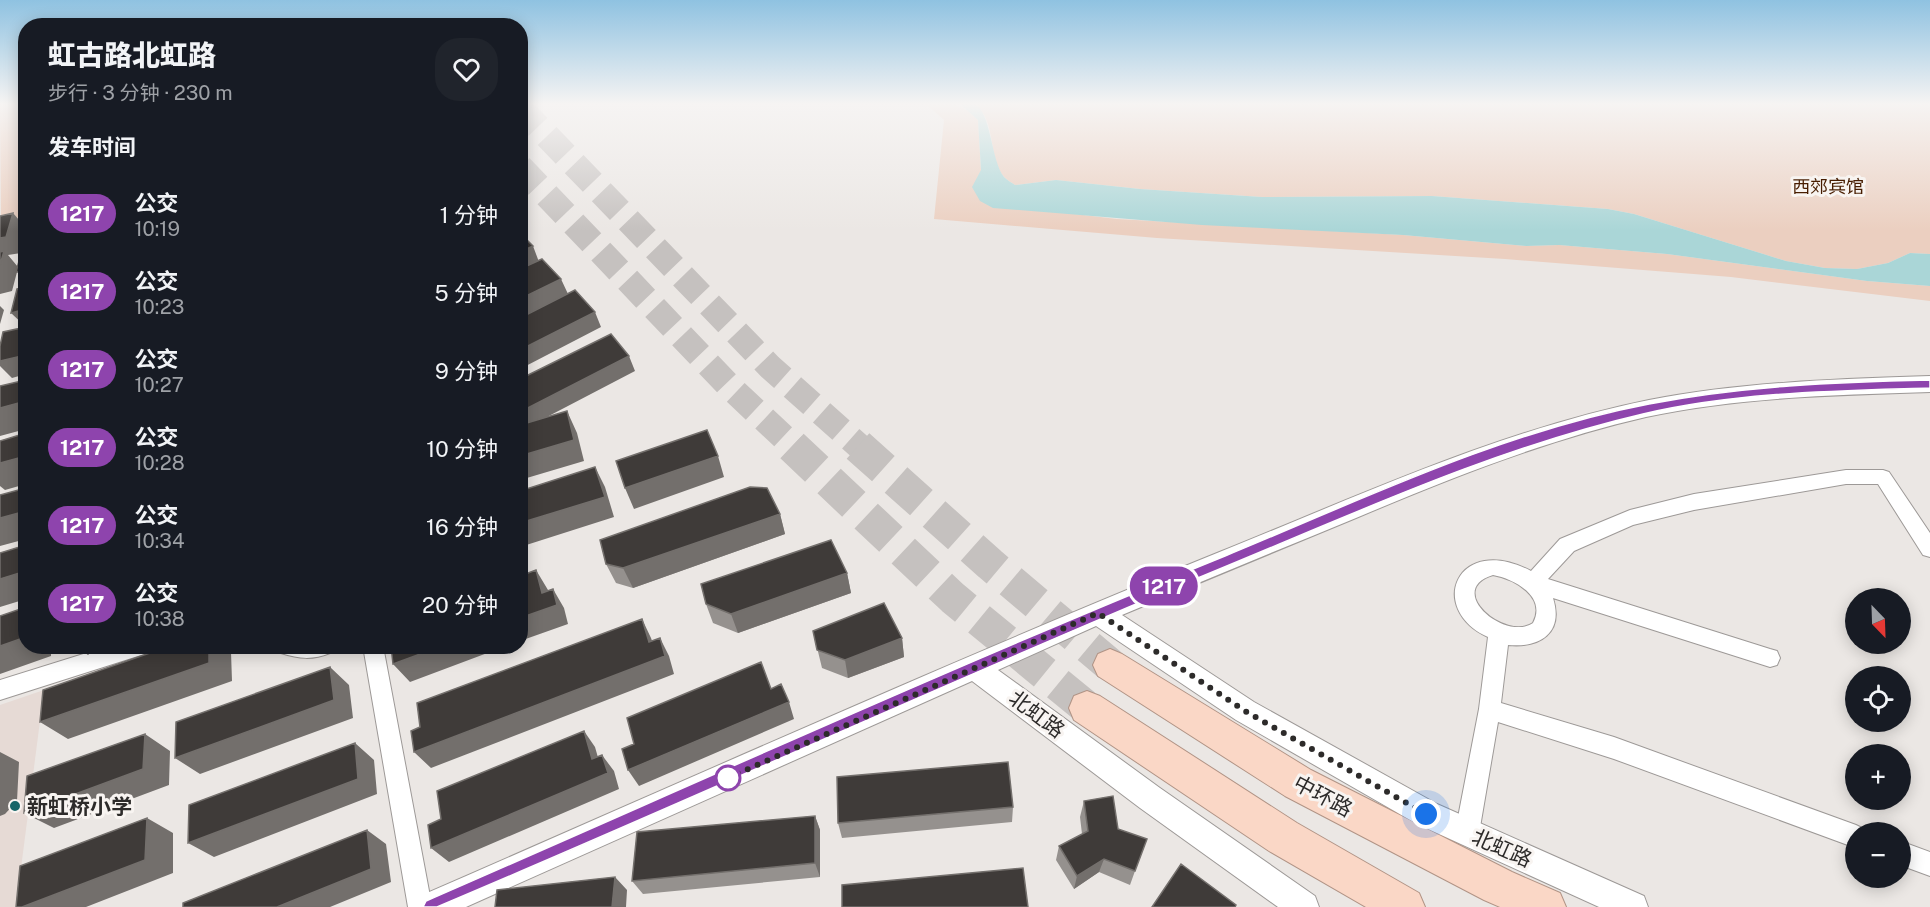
<!DOCTYPE html>
<html lang="zh">
<head>
<meta charset="utf-8">
<style>
  body { margin:0; font-family:"Public Sans","Noto Sans SC",sans-serif; background:#20242c; color:#f1f3f6; height:100vh; display:flex; flex-direction:column; font-size:22px; white-space:nowrap }
  * { box-sizing:border-box; margin:0 }
  p { font-size:20px; color:#9ea1a6 }
  .icon { flex:none; width:33px; height:33px; fill:none; stroke:currentColor; stroke-width:2; stroke-linecap:round; stroke-linejoin:round }
  .map { position:relative; flex:1; overflow:hidden }
  .side { position:absolute; left:18px; top:18px; width:510px; height:636px; display:flex; flex-direction:column; background:#171b24; border-radius:24px; box-shadow:0 3px 15px #0003 }
  .side>* { flex:none }
  .badge { padding:0 12px; border-radius:20px; font-size:21px; line-height:39px }
  .needle { width:39px; rotate:157deg }
  .fabs { position:absolute; left:1845px; top:588px; display:grid; gap:12px }
  .fabs a { display:grid; place-items:center; width:66px; height:66px; border-radius:50%; background:#171b24; box-shadow:0 3px 15px #0003; font-size:30px }
  .you { position:absolute; width:30px; height:30px; margin:-15px; border:4px solid #fff; border-radius:50%; background:#1a73e8; box-shadow:0 0 0 9px #1a73e833 }
  .map>.badge { position:absolute; translate:-50% -50%; box-shadow:0 0 0 3px #fff }
  h2 { padding:0 30px; font-size:22px; line-height:54px }
  .round { display:grid; place-items:center; flex:none; width:63px; height:63px; border-radius:24px; background:#20242c }
  .summary { display:flex; align-items:center; justify-content:space-between; height:102px; padding:0 30px }
  h1 { font-size:28px; font-weight:800; line-height:45px }
  ul { padding:0; list-style:none }
  li { display:flex; align-items:center; gap:18px; height:78px; padding:0 30px }
  li div { flex:1 }
  li b { display:block; font-size:22px }
  li em { font-style:normal }
  li .badge { min-width:66px; font-weight:700; text-align:center }
  .map>svg:first-child { display:block }
</style>
</head>
<body>
<div class="map">
<svg width="1930" height="907" viewBox="0 0 1930 907">
  <rect width="100%" height="100%" fill="#ebe7e4"/>
  <!-- built -->
  <path fill="#e6dad5" d="M44,690L16,907H0V705Z"/>
  <!-- green -->
  <path fill="#ebcfc0" d="M0,104H26L25,216L1,221Z
    M926,104C952,104 958,100 978,120L981,170L1058,212L1117,219L1403,235L1526,246L1559,245L1667,254L1867,281L1930,286V301L1731,277L1505,259L1157,238L934,219L944,120Z
    M974,104H1930V254L1910,253L1888,263L1857,269L1825,268L1786,261L1634,214L1608,209L1432,196L1262,197L1140,189L1056,180L1015,185C1012,183 1007,180 1004,177C987,156 997,119 974,104Z"/>
  <!-- water -->
  <path fill="#aad6d7" d="M960,104C964,104 970,103 974,104C991,110 991,161 1004,177C1007,180 1012,183 1015,185L1056,180L1140,189L1262,197L1432,196L1608,209L1634,214L1786,261L1825,268L1857,269L1888,263L1910,253L1930,254V286L1867,281L1667,254L1559,245L1526,246L1403,235L1202,225L993,208L980,201L972,187L981,170L978,120Z"/>
  <g fill="none" stroke-linecap="round" stroke-linejoin="round">
    <!-- trunk-tunnel-far1 -->
    <path stroke="#c5c1bf" stroke-width="26" stroke-dasharray="26 13" stroke-linecap="butt" d="M520,108L770,367L860,447
      M520,167L730,387L794,447"/>
    <!-- trunk-tunnel -->
    <path stroke="#c5c1bf" stroke-width="34" stroke-dasharray="34 17" stroke-linecap="butt" d="M792,446L953,598L1087,708
      M858,446L990,564L1110,665"/>
    <!-- minor casing -->
    <g stroke="#9d9997" stroke-width="2">
      <path id="minor" d="M1846,470H1883L1889,472L1930,533V557L1923,555L1878,484H1846L1694,510L1633,525L1574,551L1548,579L1770,649L1777,651L1780,658L1777,665L1770,667L1553,598C1564,633 1540,648 1508,645L1501,703L1614,737L1856,825L1864,829L1866,832H1856V848L1614,759L1498,722L1479,833L1475,841L1467,845L1459,841L1455,833L1479,709L1488,637C1426,609 1457,532 1531,571L1560,539L1630,510L1694,494ZM1493,575C1515,579 1547,597 1533,623C1505,642 1444,590 1493,575Z
        M109,646H151L148,653L141,655L0,700V680Z
        M278,646H333L330,653C313,660 299,659 281,653Z
        M363,646H383L432,907H408Z
        M1900,841L1930,852V876L1900,865Z"/>
    </g>
    <!-- tertiary casing -->
    <g stroke="#9d9997" stroke-width="2">
      <path id="tertiary" d="M1930,376V392C1835,395 1739,397 1646,417C1546,440 1451,478 1356,518C1278,550 1200,582 1122,615L1254,702L1437,804L1644,896L1648,907H1599L1417,824L1236,720L1096,626L998,670L1160,788L1315,896L1319,907H1278L1140,808L972,681L466,907H416L420,896C687,780 953,660 1222,551C1361,495 1501,430 1649,400C1741,382 1836,379 1930,376Z"/>
    </g>
    <!-- trunk casing -->
    <g stroke="#b19486" stroke-width="2">
      <path id="trunk" d="M1110,649L1122,654L1311,770L1512,872L1560,893L1566,907H1500L1484,900L1285,796L1098,676L1093,665L1098,654Z
        M1087,691L1100,696L1297,823L1419,893L1425,907H1366L1269,851L1074,720L1069,708L1074,696Z"/>
    </g>
    <!-- minor -->
    <use href="#minor" fill="#fff" fill-rule="evenodd"/>
    <!-- tertiary -->
    <use href="#tertiary" fill="#fff" fill-rule="evenodd"/>
    <!-- trunk -->
    <use href="#trunk" fill="#fad7c6" fill-rule="evenodd"/>
  </g>
  <!-- wall -->
  <path fill="#95918e" d="M780,514L785,534L633,588L616,583L606,564Z
    M847,573L851,593L738,633L713,623L706,604Z
    M813,631L902,638L904,657L848,678L822,668Z
    M1084,801L1118,829L1135,871L1130,885L1099,872L1074,889L1056,860L1059,846L1082,834L1080,817Z
    M1013,807L1012,822L842,838L838,823Z
    M815,816L820,830V877L643,894L632,881Z"/>
  <!-- shaded-wall -->
  <path fill="#736f6c" d="M13,213L26,228V234L21,253L8,255L18,267L26,270V281L17,272L12,291L0,294V238Z
    M533,246L539,262L520,271V252Z
    M561,279L568,294L520,318V299Z
    M0,306L4,310L0,324Z
    M26,309V327L11,313Z
    M595,312L601,327L520,369V350Z
    M26,355V374L12,378L0,366V361Z
    M629,356L635,371L520,431V412Z
    M26,401V429L0,436V408Z
    M567,411L577,433L584,461L520,480V456Z
    M26,456V484L5,490L0,486V463Z
    M718,456L724,477L634,509L625,488Z
    M595,467L605,487L614,517L520,547V523Z
    M26,511V539L0,546V512Z
    M780,514L785,534L633,588L623,568Z
    M536,570L548,590L552,606L553,589L564,608L568,624L520,641V618L542,593Z
    M26,571V599L0,607V579Z
    M847,573L851,593L738,633L731,614Z
    M26,611V646H51V656L0,674V646Z
    M642,619L651,638L658,658L660,638L669,656L674,674L431,768L414,752L649,642Z
    M902,638L904,657L848,678L845,660Z
    M76,646H98L88,655Z
    M209,646H225L231,652L232,681L68,739L40,722Z
    M442,646H506L410,682L393,664Z
    M330,667L349,685L353,718L200,774L175,758Z
    M789,702L794,719L639,786L628,770Z
    M584,731L595,747L603,775L592,759Z
    M145,734L170,751L169,785L54,828L24,813Z
    M355,743L374,760L377,794L214,857L188,843Z
    M0,752L19,762L17,801L5,814L0,816Z
    M602,755L614,771L619,789L449,862L431,848Z
    M815,816L820,830V877L815,863Z
    M147,818L173,833V873L86,907H22Z
    M367,830L386,844L391,882L330,907H277Z
    M1104,859L1099,872L1074,889L1077,876Z
    M615,877L627,890L626,907H612Z"/>
  <!-- building -->
  <path fill="#3f3b39" stroke="#736f6c" stroke-width="1.5" d="M13,213L6,237L0,238V216Z
    M520,233L533,246L520,252Z
    M23,247H26V270L16,272Z
    M4,251L0,265V252Z
    M542,259L561,279L520,299V269Z
    M26,287V309L11,313L17,289Z
    M575,290L595,312L520,350V318Z
    M26,327V355L0,361V346L3,332Z
    M611,334L629,356L520,412V379Z
    M26,380V401L0,408V386Z
    M567,411L574,440L520,456V425Z
    M707,430L718,456L625,488L616,461Z
    M26,433V456L0,463V441Z
    M595,467L605,497L520,523V491Z
    M750,487L767,488L780,514L623,568L606,564L600,540Z
    M26,488V511L0,518V495Z
    M831,540L847,573L731,614L706,604L701,584Z
    M26,545V571L0,579V553Z
    M536,570L542,593L553,589L557,605L520,618V576Z
    M884,603L902,638L845,660L817,650L813,631Z
    M26,607L23,638L0,646V616Z
    M642,619L649,642L660,638L665,656L414,752L411,731L420,727L417,703Z
    M170,646H209V663L40,722L43,690Z
    M391,646H442L393,664Z
    M761,662L771,689L781,684L789,702L628,770L622,749L634,744L627,718Z
    M330,667L334,700L175,758L176,722Z
    M584,731L592,759L602,755L608,773L431,848L428,825L441,819L437,791Z
    M145,734L143,769L24,813L27,776Z
    M355,743L358,779L188,843L189,805Z
    M1008,762L1013,807L838,823L837,777Z
    M1113,796L1118,829L1147,839L1135,871L1104,859L1077,876L1059,846L1088,831L1084,801Z
    M815,816V863L632,881L637,832Z
    M147,818L145,860L22,907H16L20,866Z
    M367,830L371,869L277,907H183V903Z
    M1181,864L1236,905L1235,907H1152Z
    M1023,868L1028,907H842V885Z
    M615,877L612,907H495L497,890Z"/>
  <!-- sky -->
  <linearGradient id="sky" x2="0" y2="1"><stop stop-color="#8fc2e1"/><stop offset="0.45" stop-color="#f6f4f3"/><stop offset="1" stop-color="#f6f4f3" stop-opacity="0"/></linearGradient>
  <rect width="1930" height="231" fill="url(#sky)"/>
  <!-- line -->
  <path fill="#8e44ad" stroke="#fff" stroke-width="1.5" d="M1930,380V388C1835,391 1737,392 1643,414C1497,448 1360,511 1222,568C958,677 698,797 437,907H423L426,901C692,785 956,665 1225,556C1363,499 1502,432 1649,404C1742,386 1836,382 1930,380Z"/>
  <g fill="none" stroke-linecap="round" stroke-linejoin="round">
    <!-- walk -->
    <path stroke="#2d2b2a" stroke-width="6" stroke-dasharray="0 10.8" d="M728,778L1098,613L1245,711L1426,814"/>
  </g>
  <!-- markers -->
  <circle fill="#fff" stroke="#8e44ad" stroke-width="3" cx="728" cy="778" r="12"/>
  <circle fill="#166568" stroke="#f8f4f1" stroke-width="2" cx="15" cy="806" r="6"/>
  <g text-anchor="middle" dominant-baseline="central" stroke-width="6" stroke-linejoin="round" paint-order="stroke">
    <!-- park labels -->
    <g font-size="18" fill="#471d01" stroke="#f8f4f1">
      <text x="1828" y="186">西郊宾馆</text>
    </g>
    <!-- near-street labels -->
    <g font-size="21" fill="#2d2b2a" stroke="#f8f4f1">
      <text transform="translate(1037 714) rotate(37)">北虹路</text>
      <text transform="translate(1323 796) rotate(28)">中环路</text>
      <text transform="translate(1502 848) rotate(24)">北虹路</text>
    </g>
    <!-- near-poi labels -->
    <g font-size="21" font-weight="bold" fill="#2d2b2a" stroke="#f8f4f1" text-anchor="start">
      <text x="27" y="806">新虹桥小学</text>
    </g>
  </g>
</svg>
<div class="fabs">
<a><svg class="needle" viewBox="-14 -14 28 28"><path d="M0-13l5 13h-10z" fill="#e53935"/><path d="M0 13l5-13h-10z" fill="#9ea1a6"/></svg></a>
<a><svg class="icon" aria-label="locate" viewBox="0 0 24 24"><circle cx="12" cy="12" r="6"/><path d="M12 2v4M12 18v4M2 12h4M18 12h4"/></svg></a>
<a>+</a>
<a>−</a>
</div>
<div class="you" style="left:1426px;top:814px"></div>
<b class="badge" style="left:1164px;top:586px;background:#8e44ad;color:#fff">1217</b>
<section class="side">
<div class="summary"><div><h1>虹古路北虹路</h1><p>步行 · 3 分钟 · 230 m</p></div><a class="round"><svg class="icon" aria-label="heart" viewBox="0 0 24 24"><path d="M12 20l-8-8c-3-5 5-10 8-4 3-6 11-1 8 4z"/></svg></a></div>
<h2>发车时间</h2>
<ul>
<li><span class="badge" style="background:#8e44ad;color:#fff">1217</span><div><b>公交</b><p>10:19</p></div><em>1 分钟</em></li>
<li><span class="badge" style="background:#8e44ad;color:#fff">1217</span><div><b>公交</b><p>10:23</p></div><em>5 分钟</em></li>
<li><span class="badge" style="background:#8e44ad;color:#fff">1217</span><div><b>公交</b><p>10:27</p></div><em>9 分钟</em></li>
<li><span class="badge" style="background:#8e44ad;color:#fff">1217</span><div><b>公交</b><p>10:28</p></div><em>10 分钟</em></li>
<li><span class="badge" style="background:#8e44ad;color:#fff">1217</span><div><b>公交</b><p>10:34</p></div><em>16 分钟</em></li>
<li><span class="badge" style="background:#8e44ad;color:#fff">1217</span><div><b>公交</b><p>10:38</p></div><em>20 分钟</em></li>
</ul>
</section>
</div>
</body>
</html>
